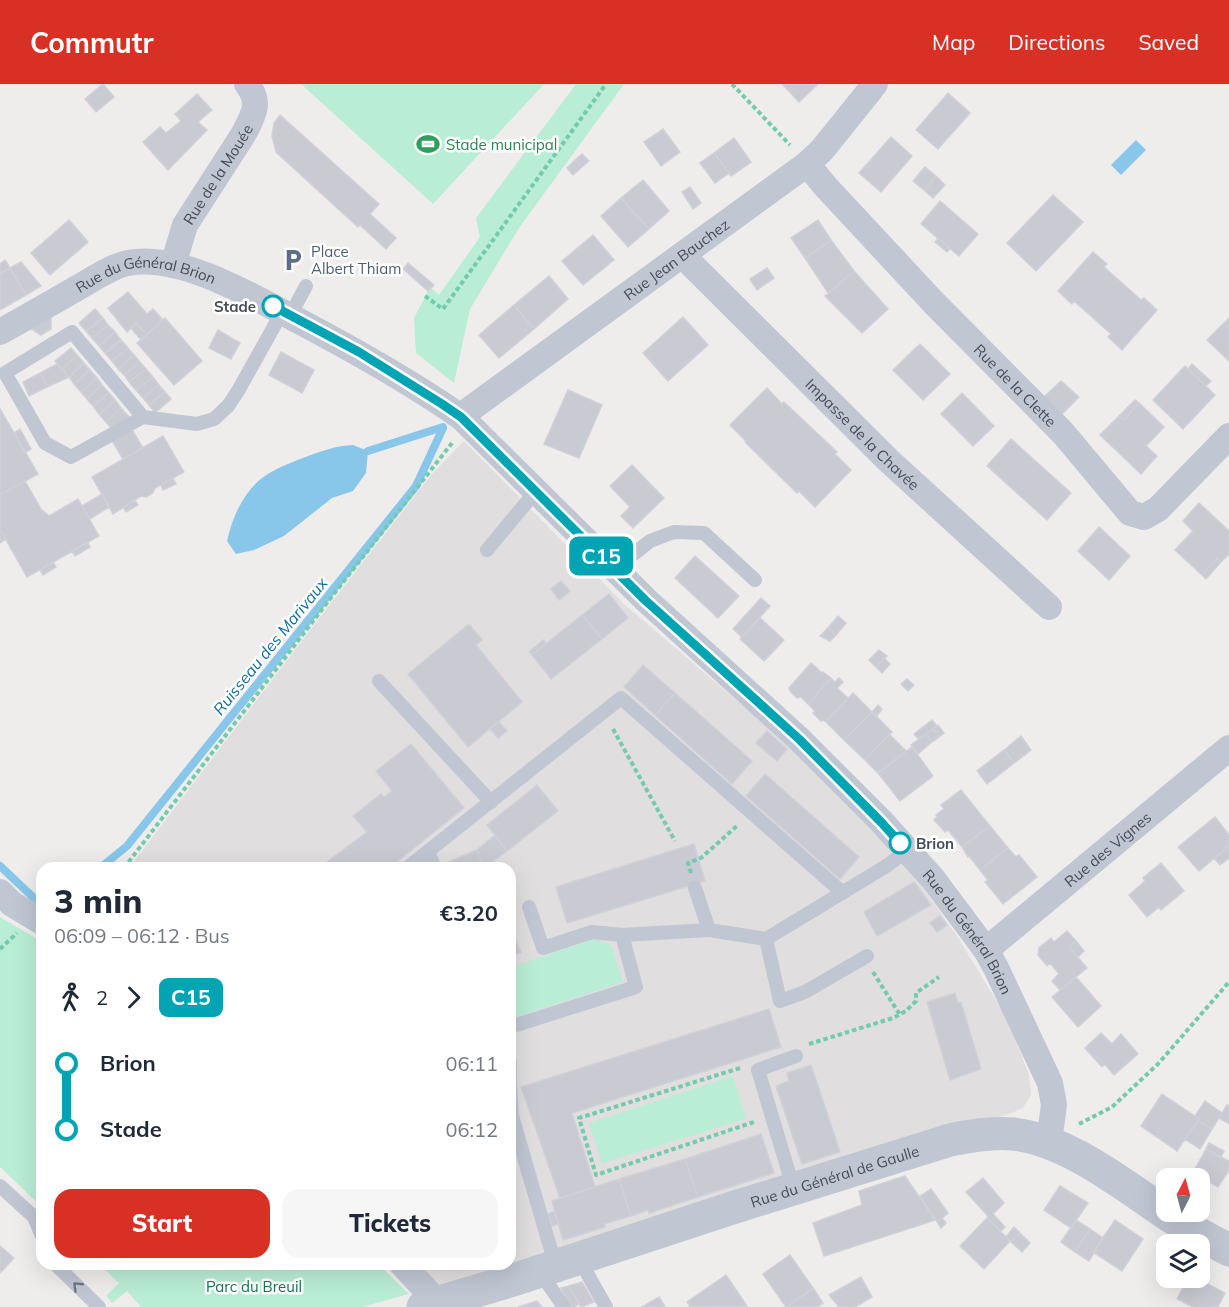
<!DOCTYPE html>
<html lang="en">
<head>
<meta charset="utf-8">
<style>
  body { margin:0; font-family:Mulish,sans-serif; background:#f6f6f7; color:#1f2937; height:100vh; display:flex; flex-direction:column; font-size:22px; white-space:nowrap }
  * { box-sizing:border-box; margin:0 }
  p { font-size:20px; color:#747a83 }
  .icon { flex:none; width:33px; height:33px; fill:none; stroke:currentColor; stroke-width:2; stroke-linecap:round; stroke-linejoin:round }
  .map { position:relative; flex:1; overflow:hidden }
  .drawer { position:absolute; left:36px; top:778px; width:480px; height:408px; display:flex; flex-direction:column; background:#fff; border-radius:18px; box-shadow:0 6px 24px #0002 }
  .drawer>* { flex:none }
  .badge { padding:0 12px; border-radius:9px; font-size:21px; line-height:39px }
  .needle { width:39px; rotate:6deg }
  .controls { position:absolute; left:1156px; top:1084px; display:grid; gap:12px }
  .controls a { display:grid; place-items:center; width:54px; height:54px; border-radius:12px; background:#fff; box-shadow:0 6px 24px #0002; font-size:30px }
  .map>.badge { position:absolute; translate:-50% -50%; box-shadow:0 0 0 3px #fff }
  .legs { display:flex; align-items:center; gap:9px; height:66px; padding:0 18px; font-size:20px }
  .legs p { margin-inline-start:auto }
  .headline { display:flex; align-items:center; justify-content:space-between; height:102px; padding:0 18px }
  h1 { font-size:33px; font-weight:800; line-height:45px }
  .primary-button { display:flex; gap:12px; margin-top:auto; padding:12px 18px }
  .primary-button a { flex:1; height:69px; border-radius:18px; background:#d93025; color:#fff; font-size:24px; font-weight:800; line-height:69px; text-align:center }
  .primary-button a+a { background:#f6f6f7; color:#1f2937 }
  ul { padding:0 18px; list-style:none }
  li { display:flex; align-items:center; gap:21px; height:66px; font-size:22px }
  li i { display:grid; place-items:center; width:9px; height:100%; margin:0 8px; background:currentColor }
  li i::after { content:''; width:15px; height:15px; margin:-8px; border:4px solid; border-radius:50%; background:#fff }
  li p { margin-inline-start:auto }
  li:first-child i { background:linear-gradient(#0000 50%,currentColor 0) }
  li:last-child i { background:linear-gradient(currentColor 50%,#0000 0) }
  header { display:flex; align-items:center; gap:36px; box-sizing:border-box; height:84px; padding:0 30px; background:#d93025; color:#fff }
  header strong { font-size:28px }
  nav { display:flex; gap:33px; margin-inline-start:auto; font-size:21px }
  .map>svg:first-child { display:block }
</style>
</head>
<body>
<header>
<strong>Commutr</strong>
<nav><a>Map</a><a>Directions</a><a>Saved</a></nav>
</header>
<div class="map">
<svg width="1229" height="1223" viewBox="0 0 1229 1223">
  <rect width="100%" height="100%" fill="#efedec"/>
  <!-- education -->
  <path fill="#e0dede" d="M464,357L625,521L794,665L912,788L959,855L1008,936L1029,991L1031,1011L1023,1024L1009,1030L441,1207L414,1181L510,1180V784H129L310,546L431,391Z"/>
  <!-- green -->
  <path fill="#baedd5" d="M301,0H544L433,120Z
    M576,0H624L519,144L470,225L454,299L416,269L414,234L428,207L431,204L439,211L480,153L476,134Z
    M0,833L42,858V1123L0,1083Z
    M594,855L611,861L623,898L510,935V884Z
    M733,992L746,1035L602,1079L589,1039Z
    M100,1181H379L409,1210L362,1223H141L127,1207L112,1219L106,1212L119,1199Z"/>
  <!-- water -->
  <path fill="#88c7e9" d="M1136,56L1146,66L1121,91L1111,81Z
    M353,361L368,367L366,389L353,407L332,414L284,452L254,466L236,470L227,457C232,434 243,409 262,394C275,384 293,378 308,372C325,366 335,362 353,361Z"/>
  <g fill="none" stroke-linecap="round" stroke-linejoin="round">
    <!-- stream -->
    <path stroke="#88c7e9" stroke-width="8" d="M368,367L443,343
      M0,782L36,816L42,817
      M100,784L127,762L416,402L443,344"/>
  </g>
  <!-- building -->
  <path fill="#c9cad2" stroke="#d0d1d8" stroke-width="1.5" d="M103,0L114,13L96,28L85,15Z
    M782,0H818L799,18Z
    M948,9L970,29L938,65L916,46Z
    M197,10L212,26L198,38L207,46L168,86L143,58L160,43L166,49L181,37L175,30Z
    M280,31L379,120L370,130L396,154L386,165L360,141L358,143L276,68L272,52L274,39Z
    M663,45L680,68L661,82L644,58Z
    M891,53L912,72L881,108L859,89Z
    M734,54L751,78L731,92L714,69Z
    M714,69L729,89L715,99L700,79Z
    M582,70L589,77L582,83L575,76Z
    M575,76L582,83L573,91L567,84Z
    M925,83L936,92L924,106L913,97Z
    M936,92L945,101L933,114L924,106Z
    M643,96L669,127L649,145L621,114Z
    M690,103L701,119L693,125L682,108Z
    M1053,111L1083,138L1036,187L1007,159Z
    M621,114L649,145L628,163L601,132Z
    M940,117L978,150L959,172L921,140Z
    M69,136L88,158L50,191L31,169Z
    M818,136L831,156L805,174L791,154Z
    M593,151L614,176L583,201L562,177Z
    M938,154L950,164L947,168L935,158Z
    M831,156L854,187L828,209L805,174Z
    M1093,168L1107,180L1104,183L1141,216L1144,214L1157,226L1122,266L1108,253L1111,250L1074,217L1072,220L1058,207Z
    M5,176L10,184L0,190V180Z
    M21,178L41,202L26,211L10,184Z
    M408,179L434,201L428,207L403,185Z
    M10,184L26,211L0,226V190Z
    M767,184L774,194L757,206L750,195Z
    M854,187L888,225L862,249L825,212Z
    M549,192L568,215L534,245L514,221Z
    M128,208L147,230L153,225L163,236L147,251L136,239L127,248L108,224Z
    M514,221L534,245L499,274L479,251Z
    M95,225L103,234L86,247L79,239Z
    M51,233V245L41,251L30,244Z
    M683,233L708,261L668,297L643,269Z
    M103,234L108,241L92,254L86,247Z
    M165,234L202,277L174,301L137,259Z
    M1229,234V277L1207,256Z
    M136,239L147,251L141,256L131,244Z
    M108,241L115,248L99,262L92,254Z
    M218,246L240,259L231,275L209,264Z
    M115,248L121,256L105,269L99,262Z
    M121,256L128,264L112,277L105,269Z
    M920,260L950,290L923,316L893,286Z
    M71,264L77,271L62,285L55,277Z
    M128,264L134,271L118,285L112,277Z
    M281,268L314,286L302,309L269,291Z
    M77,271L84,279L69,293L62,285Z
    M134,271L140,278L124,291L118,285Z
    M140,278L146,285L129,298L124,291Z
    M84,279L90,286L74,300L69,293Z
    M57,280L69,293L47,303L40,289Z
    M1192,280L1203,290L1198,295L1188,285Z
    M1185,282L1215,311L1183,345L1153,316Z
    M146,285L153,293L136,306L129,298Z
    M90,286L97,294L81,308L74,300Z
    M40,289L47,303L29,312L23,298Z
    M1203,290L1211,297L1206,302L1198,295Z
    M153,293L159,301L143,314L136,306Z
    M97,294L102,301L87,315L81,308Z
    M1061,297L1079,313L1062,330L1044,313Z
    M102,301L109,309L93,322L87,315Z
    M159,301L165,308L149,321L143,314Z
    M767,304L782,320L784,318L837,368L835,370L851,386L815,423L799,407L797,409L745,358L746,357L730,341Z
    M568,306L602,321L579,374L544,360Z
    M165,308L171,315L155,329L149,321Z
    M109,309L115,316L99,330L93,322Z
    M962,309L994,342L973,362L941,330Z
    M115,316L121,324L106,338L99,330Z
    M1135,316L1139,319L1124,336L1119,332Z
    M1139,319L1164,343L1146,362L1157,372L1141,390L1100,351L1119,332L1124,336Z
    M121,324L131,335L112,345L106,338Z
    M0,325L38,390L0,411Z
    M131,344L143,364L123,375L111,355Z
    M20,345L31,365L25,369L14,349Z
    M163,352L184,388L155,404L153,409L146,413L141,412L113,430L92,393Z
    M1011,355L1071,409L1047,436L987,382Z
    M632,381L664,414L633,444L621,432L630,423L610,402Z
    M173,394L176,400L163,406L161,401Z
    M25,397L41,425L49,432L78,415L99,452L27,493L0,445V411Z
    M102,410L109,423L90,435L82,422Z
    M135,416L138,421L126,428L123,423Z
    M1199,419L1229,447V470L1221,478L1217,474L1202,491L1175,466L1193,447L1183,437Z
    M1099,443L1130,472L1109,496L1078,467Z
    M0,445L6,455L0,459Z
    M87,458L90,463L75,472L72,467Z
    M695,472L739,512L718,534L675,494Z
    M1217,474L1221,478L1206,495L1202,491Z
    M53,478L56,483L43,491L40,486Z
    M561,497L570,507L559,516L551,505Z
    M609,510L628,534L602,555L582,531Z
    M761,514L770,522L742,553L733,545Z
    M582,531L602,555L551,595L532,571Z
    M838,532L846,539L836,551L828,544Z
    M760,534L784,556L764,577L740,555Z
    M469,540L482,556L476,561L522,618L468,663L408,590Z
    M828,544L836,551L830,557L820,552Z
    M543,556L546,559L532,571L529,568Z
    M879,566L887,572L876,583L869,576Z
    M884,574L890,580L882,589L876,583Z
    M811,579L821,588H823L831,594L808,620L801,613L797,614L790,607L789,604Z
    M643,581L675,609L655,631L624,603Z
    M831,594L835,598L839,594L843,598L837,604L848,614L826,638L823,636L821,637L813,629L815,627L808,620Z
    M907,595L914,601L908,607L901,600Z
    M675,609L752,677L732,700L655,631Z
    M853,609L872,628L844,656L826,638Z
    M878,621L882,625L876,633L872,628Z
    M872,628L892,648L865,676L844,656Z
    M932,636L937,642L919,655L914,650Z
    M499,638L507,647L498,654L490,645Z
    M938,641L944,649L939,653L933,645Z
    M933,645L939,653L932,658L926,650Z
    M767,647L787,665L777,677L756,659Z
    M889,650L906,667L878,689L865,676Z
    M926,650L932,658L918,670L911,661Z
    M1021,652L1031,666L1014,679L1004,666Z
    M411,660L464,724L389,784H319L367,748L353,732L381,710L384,713L392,707L376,687Z
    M912,663L933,692L900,717L878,689Z
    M1004,666L1014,679L987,700L977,687Z
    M765,690L859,773L840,795L746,712Z
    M537,701L558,727L507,767L487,741Z
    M961,706L990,742L962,763L948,746L945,748L934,736L937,733L936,731L944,725L941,721Z
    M1215,733L1229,751V762L1199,787L1178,763Z
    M990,742L1008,764L980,786L969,772L968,773L962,763Z
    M495,751L507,767L484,784L477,766Z
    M694,760L705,797L567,839L556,803Z
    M1229,762V774L1220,781L1214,774Z
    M1008,764L1016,773L1019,771L1037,793L1003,820L985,798L988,796L980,786Z
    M477,766L484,784H448L446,779Z
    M1161,779L1184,807L1161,826L1159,823L1147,833L1129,811L1145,797L1143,794Z
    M914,798L931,821L877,852L864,828Z
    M940,832L947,841L937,848L930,839Z
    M510,843L521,868L510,873Z
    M1067,847L1076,857L1069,863L1087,884L1060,906L1052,897L1059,890L1050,879L1047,882L1038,871L1039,864L1051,854L1054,858Z
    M1076,857L1084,867L1078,873L1069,863Z
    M1076,893L1101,922L1078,943L1052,913Z
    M955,909L958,919L961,918L981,985L950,996L927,918Z
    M769,925L781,963L572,1029L595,1103L560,1114L521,1003Z
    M1101,949L1112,960L1121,950L1138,970L1114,991L1098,972L1094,974L1085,964Z
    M1098,972L1105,980L1102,983L1094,974Z
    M811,981L840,1068L802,1080L776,1002L789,997L787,989Z
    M1162,1010L1199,1035L1177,1067L1141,1042Z
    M1205,1017L1222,1029L1212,1045L1198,1037L1199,1035L1195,1032Z
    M1227,1021L1229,1022V1040L1219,1034Z
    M1198,1037L1212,1045L1200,1065L1185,1055Z
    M761,1050L774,1089L698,1113L685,1075Z
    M1209,1059L1224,1067L1221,1073L1206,1065Z
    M1206,1065L1229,1077V1086L1218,1103L1208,1097L1205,1103L1200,1100V1095L1190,1094Z
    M685,1075L698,1113L649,1129L648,1126L631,1132L619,1095Z
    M905,1092L935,1136L824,1172L813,1139L862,1121L859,1107Z
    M983,1094L1004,1119L993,1130L1005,1143L1001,1147L987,1134L988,1132L966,1108Z
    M619,1095L631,1132L604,1140L605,1143L563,1156L552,1117Z
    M1060,1102L1088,1119L1071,1144L1044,1126Z
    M931,1105L948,1129L937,1138L920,1112Z
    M555,1127L558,1140L552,1142L548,1130Z
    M942,1134L946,1139L941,1144L937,1138Z
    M987,1134L1010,1157L984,1185L960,1162Z
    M1076,1136L1090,1145L1075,1168L1061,1158Z
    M1115,1136L1143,1155L1122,1187L1093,1168Z
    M1014,1143L1020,1149L1011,1158L1006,1153Z
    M1090,1145L1103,1154L1089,1177L1075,1168Z
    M1020,1149L1030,1159L1022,1168L1011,1158Z
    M0,1162L14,1174L0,1189Z
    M790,1171L813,1204L786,1223L763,1190Z
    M726,1191L747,1222L690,1223L687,1218Z
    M861,1193L872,1213L855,1223H839L829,1211Z
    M1188,1194H1197L1225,1209L1218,1223H1193L1177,1215Z
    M582,1198L594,1218L581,1223L569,1202Z
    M569,1202L579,1220L574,1223H572L561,1204Z
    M813,1204L823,1219L818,1223H787Z
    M659,1213L665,1223H642Z
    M537,1217L542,1223H518Z"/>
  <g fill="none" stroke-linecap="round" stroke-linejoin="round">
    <!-- path -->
    <path stroke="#73caac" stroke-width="4" stroke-dasharray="4.5 3" stroke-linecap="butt" d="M732,0L790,61
      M425,212L443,225L606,0
      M613,645L675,757
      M124,784L333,511L452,359
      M691,789L688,779L701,774L738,741
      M0,865L17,849
      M873,888L900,931
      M809,960L893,934L906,927L916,917V909L939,893
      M740,984L579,1034L596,1091L754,1038
      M1079,1040L1112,1023L1158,980L1229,898"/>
    <!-- service -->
    <path stroke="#c0c6d2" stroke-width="14" d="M290,232L306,202
      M143,333L72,248L5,289L45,359L71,373L143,333L197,340L214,335L228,322L238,307L282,228
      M487,466L536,407
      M615,485L650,457L674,448L704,449L755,496
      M379,597L491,718
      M428,768L435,784
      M407,784L621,614L843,809
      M695,804L709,846
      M529,823L543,864L592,848L622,851
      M766,855L780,917L805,908L867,872
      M510,943L636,903L622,851L709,846L766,855L888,781L907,766
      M510,978V996
      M510,998L512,1032L548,1156L556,1181
      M0,1102L34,1133L42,1152
      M794,1106L758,986L796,972
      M581,1173L588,1191L606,1223
      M55,1180L99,1223
      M539,1187L564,1223"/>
    <!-- minor -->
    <g stroke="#c0c6d2" stroke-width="26">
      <path id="s1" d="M807,80L826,103L934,219L1063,349L1130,429L1144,433L1158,425L1229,352"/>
      <path id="s2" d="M684,170L692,181L888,376L1049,523"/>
      <path id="s3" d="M173,181L185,141L243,51C253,32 262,19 247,0"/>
      <path id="s4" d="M0,248C27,233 53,218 79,203C93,195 112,182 128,179C180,169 252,212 297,236C354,266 409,297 461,333L646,516L799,655L881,737L933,795L986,866L996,884L1050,999L1054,1021L1051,1043L1047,1058"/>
      <path id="s5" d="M461,333L469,326L807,80L822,66L875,0"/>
      <path d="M0,808L12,820L42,838"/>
      <path id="s6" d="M986,866L1229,664"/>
      <path d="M402,1180L438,1219"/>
    </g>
    <!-- tertiary -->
    <path stroke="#c0c6d2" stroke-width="33" id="s7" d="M423,1223L513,1196L729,1125L950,1056C970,1052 992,1048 1013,1050C1069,1056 1127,1104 1173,1134C1191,1146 1210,1156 1229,1166"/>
  </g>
  <!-- one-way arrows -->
  <defs><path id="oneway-chevron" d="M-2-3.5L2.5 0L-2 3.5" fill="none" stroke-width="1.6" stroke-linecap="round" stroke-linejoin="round" transform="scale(1.5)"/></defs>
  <use stroke="#707783" href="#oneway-chevron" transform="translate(77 1202) rotate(-136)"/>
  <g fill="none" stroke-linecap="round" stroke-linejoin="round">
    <!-- line-1 casing -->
    <g stroke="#fff" stroke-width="14">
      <path id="line-1" d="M273,222L359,268L442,320L461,333L645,516L799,655L881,738L900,759"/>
    </g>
    <!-- line-1 -->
    <use href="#line-1" stroke="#00a4b2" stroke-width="9"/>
  </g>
  <!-- icons -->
  <defs>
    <g id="stadium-bare" transform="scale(1.8)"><path d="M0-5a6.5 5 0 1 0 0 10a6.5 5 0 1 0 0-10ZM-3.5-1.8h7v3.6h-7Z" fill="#2e9e5b" stroke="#fff" stroke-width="2.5" paint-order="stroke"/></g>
    <g id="parking-bare" transform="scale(1.8)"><path d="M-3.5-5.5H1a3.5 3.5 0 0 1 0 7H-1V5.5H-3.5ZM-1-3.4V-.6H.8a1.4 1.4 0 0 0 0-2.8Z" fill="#5c6f8a" stroke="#fff" stroke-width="2.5" paint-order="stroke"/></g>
  </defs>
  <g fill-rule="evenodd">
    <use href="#stadium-bare" x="428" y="60"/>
    <use href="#parking-bare" x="293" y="176"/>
  </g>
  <!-- markers -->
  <g fill="#fff" stroke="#00a4b2" stroke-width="3">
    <circle cx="273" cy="222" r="10"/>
    <circle cx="900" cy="759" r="10"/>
  </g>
  <g text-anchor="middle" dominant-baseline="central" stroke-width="5" stroke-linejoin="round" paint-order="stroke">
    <!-- leisure labels -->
    <g font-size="15" fill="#27864d" stroke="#fff" text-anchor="start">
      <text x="446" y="60">Stade municipal</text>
    </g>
    <!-- street labels -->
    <g font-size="15" fill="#454d59" stroke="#fff">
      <text stroke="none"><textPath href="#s3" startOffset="102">Rue de la Mouée</textPath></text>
      <text stroke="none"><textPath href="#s5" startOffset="267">Rue Jean Bauchez</textPath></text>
      <text stroke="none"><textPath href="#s4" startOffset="162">Rue du Général Brion</textPath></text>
      <text stroke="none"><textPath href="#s1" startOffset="304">Rue de la Clette</textPath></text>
      <text stroke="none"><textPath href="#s2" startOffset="254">Impasse de la Chavée</textPath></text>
      <text stroke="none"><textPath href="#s6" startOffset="158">Rue des Vignes</textPath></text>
      <text stroke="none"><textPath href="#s4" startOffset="1242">Rue du Général Brion</textPath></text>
      <text stroke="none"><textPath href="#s7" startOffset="432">Rue du Général de Gaulle</textPath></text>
    </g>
    <!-- service labels -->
    <g font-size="15" fill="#4e5e75" stroke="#fff" text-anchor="start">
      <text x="311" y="167">Place<tspan x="311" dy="17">Albert Thiam</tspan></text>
    </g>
    <!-- stop labels -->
    <g font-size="15" font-weight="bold" fill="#454d59" stroke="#fff" text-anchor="end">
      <text x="256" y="222">Stade</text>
      <text x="916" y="759" text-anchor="start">Brion</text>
    </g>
    <!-- park labels -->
    <g font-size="15" fill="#187856" stroke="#fff">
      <text x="254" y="1202">Parc du Breuil</text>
    </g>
    <!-- water labels -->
    <g font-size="16" font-style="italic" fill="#0f6ea3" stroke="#fff">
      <text transform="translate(270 562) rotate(-51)">Ruisseau des Marivaux</text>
    </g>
  </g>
</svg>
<div class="controls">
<a><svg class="needle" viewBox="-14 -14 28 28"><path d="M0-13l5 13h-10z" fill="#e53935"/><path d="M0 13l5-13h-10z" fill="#747a83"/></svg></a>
<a><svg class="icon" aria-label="layers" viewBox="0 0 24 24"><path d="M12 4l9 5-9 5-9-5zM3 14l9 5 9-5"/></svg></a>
</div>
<b class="badge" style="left:601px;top:472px;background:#00a4b2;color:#fff">C15</b>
<section class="drawer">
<div class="headline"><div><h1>3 min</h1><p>06:09 – 06:12 · Bus</p></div><b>€3.20</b></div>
<div class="legs"><svg class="icon" aria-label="walk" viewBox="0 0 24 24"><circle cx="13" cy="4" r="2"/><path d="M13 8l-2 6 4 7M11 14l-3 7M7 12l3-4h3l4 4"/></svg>2<svg class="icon" aria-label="forward" viewBox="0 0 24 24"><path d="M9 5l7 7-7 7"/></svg><b class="badge" style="background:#00a4b2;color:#fff">C15</b></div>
<ul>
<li><i style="color:#00a4b2"></i><b>Brion</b><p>06:11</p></li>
<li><i style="color:#00a4b2"></i><b>Stade</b><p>06:12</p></li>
</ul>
<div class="primary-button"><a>Start</a><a>Tickets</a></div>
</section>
</div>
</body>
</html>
